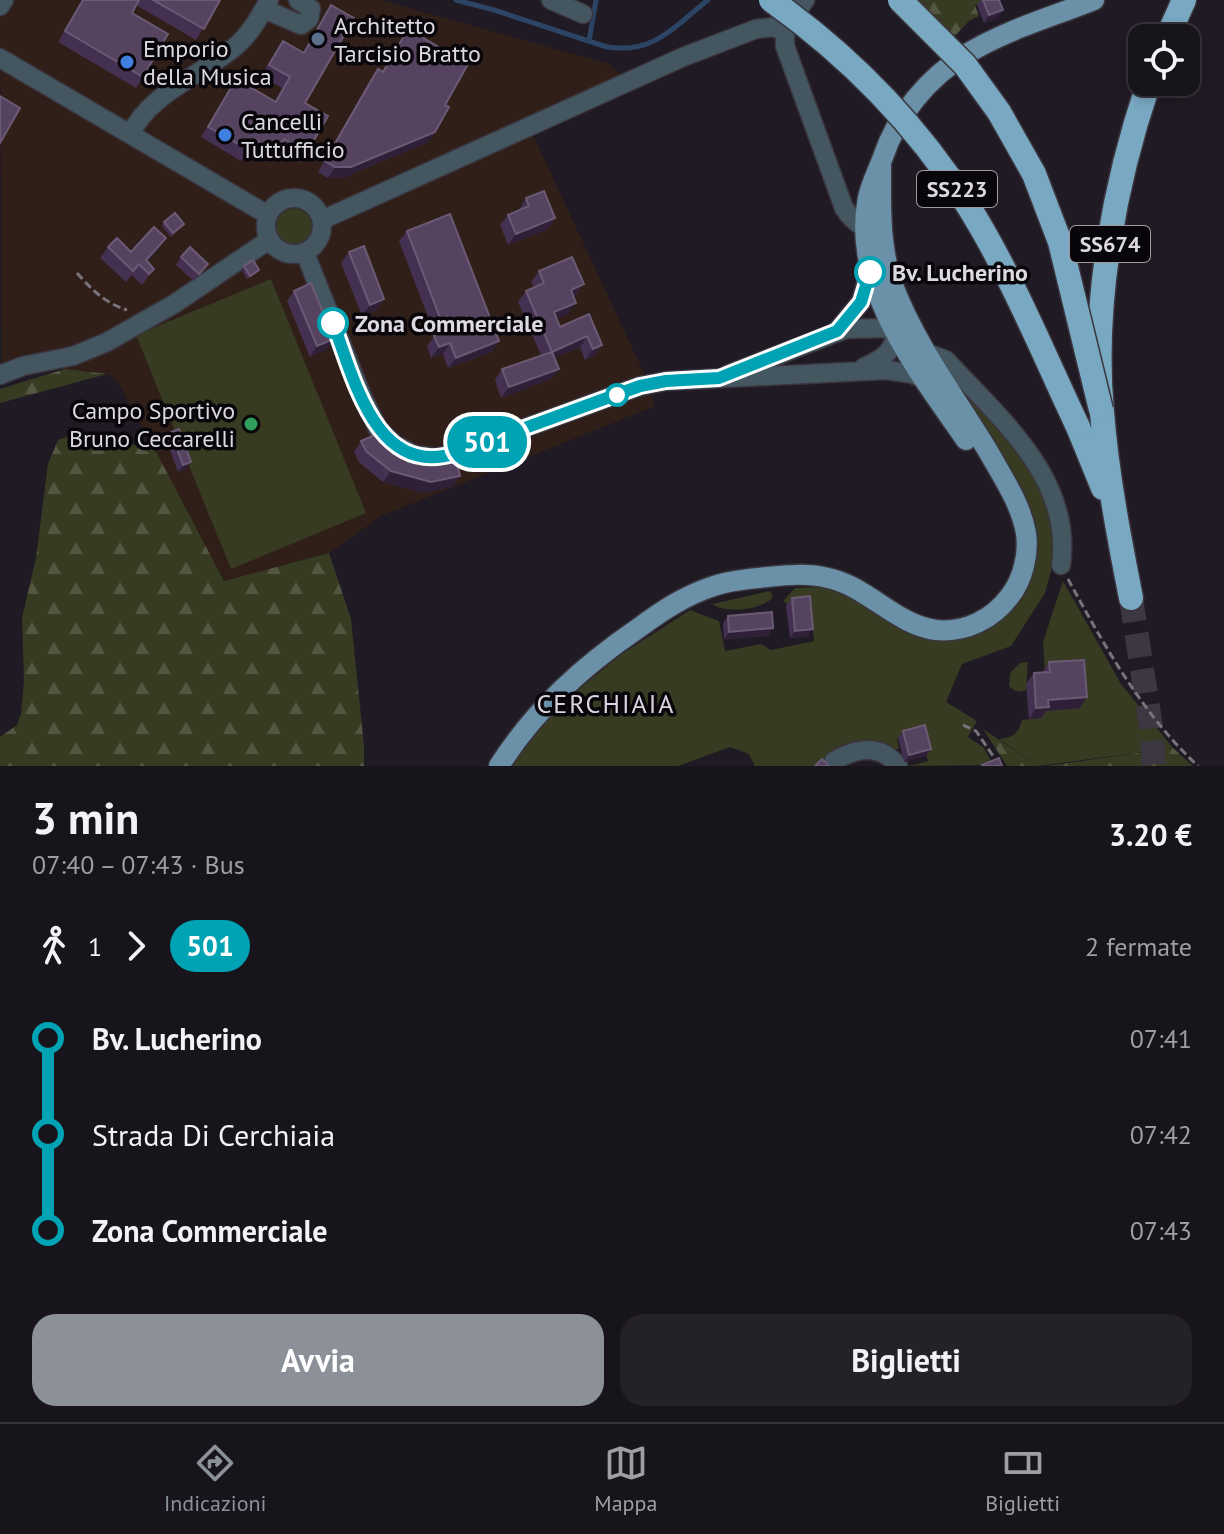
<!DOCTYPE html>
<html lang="it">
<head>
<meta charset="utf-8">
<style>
  body { margin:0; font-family:"PT Sans",sans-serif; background:#252128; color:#f1f3f6; height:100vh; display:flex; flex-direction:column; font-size:30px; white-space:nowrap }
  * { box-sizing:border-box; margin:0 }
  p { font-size:26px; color:#9f9ea3 }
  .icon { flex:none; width:44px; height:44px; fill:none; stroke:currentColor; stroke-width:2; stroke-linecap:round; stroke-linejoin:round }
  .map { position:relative; height:766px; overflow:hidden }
  .sheet { display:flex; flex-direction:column; background:#18141b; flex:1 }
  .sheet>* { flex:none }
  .badge { padding:0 16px; border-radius:26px; font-size:28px; line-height:52px }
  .tools { position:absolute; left:1128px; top:24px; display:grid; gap:16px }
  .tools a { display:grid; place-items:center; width:72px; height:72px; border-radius:16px; background:#18141b; box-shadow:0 4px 12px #0003,0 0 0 2px #36333a; font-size:40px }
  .map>.badge { position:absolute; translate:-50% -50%; box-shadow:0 0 0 4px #fff }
  .legs { display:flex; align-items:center; gap:12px; height:88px; padding:0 32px; font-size:26px }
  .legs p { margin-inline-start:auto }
  .headline { display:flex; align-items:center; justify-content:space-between; height:136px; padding:0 32px }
  h1 { font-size:44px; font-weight:600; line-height:60px }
  .button { display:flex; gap:16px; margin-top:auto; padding:16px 32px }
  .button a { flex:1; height:92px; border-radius:24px; background:#8c9099; color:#fff; font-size:32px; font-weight:600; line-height:92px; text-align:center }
  .button a+a { background:#252128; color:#f1f3f6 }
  ul { padding:0 32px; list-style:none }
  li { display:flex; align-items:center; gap:28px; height:96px; font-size:30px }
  li i { display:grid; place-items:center; width:12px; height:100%; margin:0 10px; background:currentColor }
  li i::after { content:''; width:20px; height:20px; margin:-10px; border:6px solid; border-radius:50%; background:#18141b }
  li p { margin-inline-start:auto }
  li:first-child i { background:linear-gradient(#0000 50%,currentColor 0) }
  li:last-child i { background:linear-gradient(currentColor 50%,#0000 0) }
  .tabs { display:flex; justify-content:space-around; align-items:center; height:112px; border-top:2px solid #36333a; background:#18141b; font-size:22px; color:#9f9ea3 }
  .tabs a { display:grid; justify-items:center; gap:4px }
  .tabs .selected { color:#8c9099 }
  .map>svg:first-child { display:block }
</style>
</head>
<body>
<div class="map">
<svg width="1224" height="766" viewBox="0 0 1224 766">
  <defs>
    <pattern id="forest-firs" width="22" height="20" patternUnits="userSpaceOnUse" patternTransform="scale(2)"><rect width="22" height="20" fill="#363b22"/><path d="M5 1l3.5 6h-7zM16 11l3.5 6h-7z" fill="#535742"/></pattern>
  </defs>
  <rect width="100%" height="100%" fill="#201a24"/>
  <!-- industrial -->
  <path fill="#301f18" d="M0,0H380L609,64L622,75L533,135L642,369L655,406L381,516L329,553L224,581L118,382L107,374L2,362Z"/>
  <!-- green -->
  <path fill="#363b22" d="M276 227a18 18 0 1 1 36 0a18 18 0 1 1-36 0Z
    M271,279L366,513L231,569L136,335Z
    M952,372L1041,480L1057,549L1045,593L1011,646L962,664L946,702L977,721L968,737L983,747L994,765L910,766L928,761L920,731L897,738L899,749L829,758L814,766H755L749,754L730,747L678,766H511L558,706L622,654L690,610L719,621L725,651L761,644L771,650L814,641L810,602L787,604L783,601L795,588L817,587L836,590L870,609L973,634L1033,559L946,375Z
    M1063,581L1121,684L1173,748L1038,766L999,739C1013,737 1018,735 1022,720L1041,718L1045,673L1043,642Z
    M770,591L773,597C763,610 725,614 712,604Z
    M1028,662L1026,690C1019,693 1015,692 1009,686L1010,673L1020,663Z"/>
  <!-- forest -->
  <path fill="url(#forest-firs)" d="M912,0H989L975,5L979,16L969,21L954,37Z
    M65,369L107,374L0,403V389Z
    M72,435L154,448L224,581L329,553L351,619L364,746V766H0V737L17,725L21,714L24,681L22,618L36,558L48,464L58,440Z
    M983,729L1038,766H1007Z
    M1173,748L1193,766H1046Z"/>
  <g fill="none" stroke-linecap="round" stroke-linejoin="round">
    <!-- stream -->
    <path stroke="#2c4565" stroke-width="5" d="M456,0L494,10L607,47C655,54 673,27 708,0
      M589,41L596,0"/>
    <!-- highway-tunnel -->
    <path stroke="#3c3740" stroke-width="24" stroke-dasharray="24 12" stroke-linecap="butt" d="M1131,598L1151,727L1154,766"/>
    <!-- minor casing -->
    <g stroke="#3a353e" stroke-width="21">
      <path id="minor" d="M551,0L583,14
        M805,0L785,28V46L844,208C852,222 864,226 875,237
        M0,6L4,0
        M264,9L301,25L309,19L311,9L298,0
        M0,58L268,215
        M131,134C147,95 205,73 236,46C251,33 260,16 269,0
        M266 226a28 28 0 1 1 56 0a28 28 0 1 1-56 0Z
        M322,220L683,57L756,29L774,27L784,32
        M305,253L362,396L378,429L394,444L415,455L436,458L456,453L640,386L666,381L886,370L913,374L925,380
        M837,331L861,302L870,269
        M927,353L946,360C999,418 1073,478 1061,565
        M864,367C884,359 898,348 896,325
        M729,374L846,329L886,328L905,337
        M0,375L23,366L73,356L107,342L174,304L269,240
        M834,761C856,748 880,743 898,766"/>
    </g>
    <!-- major casing -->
    <g stroke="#3a353e" stroke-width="23">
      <path id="major" d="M966,440C919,372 853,291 867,203C869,187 877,173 883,157C897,115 928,78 965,55C1005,30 1052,17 1094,0
        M499,766C536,708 583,666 640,627C663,610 686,595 714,586C731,580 749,579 767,577C787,575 808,573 828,578C867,586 896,625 936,630C965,633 993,619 1010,596C1023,579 1029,554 1026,533C1021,504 1002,476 988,451C956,398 917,347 894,288C879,248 881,206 881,163"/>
    </g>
    <!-- highway casing -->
    <g stroke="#3a353e" stroke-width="27">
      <path id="highway" d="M1167,38L1184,0
        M1078,427L1103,488
        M1131,598C1119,537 1107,475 1102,412C1092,304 1114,184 1149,82"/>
    </g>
    <!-- path -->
    <path stroke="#79747c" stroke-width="3" stroke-dasharray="8 4" stroke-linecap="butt" d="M77,273C92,290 105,303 127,310
      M1068,579C1104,645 1142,714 1198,766
      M963,725L976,731L1000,766"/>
    <!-- minor -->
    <use href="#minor" stroke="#445761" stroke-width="18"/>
    <!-- major -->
    <use href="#major" stroke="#6a91a7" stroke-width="20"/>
    <!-- highway -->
    <use href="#highway" stroke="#79a8c2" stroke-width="24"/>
    <!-- highway-bridge casing -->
    <g stroke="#3a353e" stroke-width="27" stroke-linecap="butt">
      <path id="highway-bridge" d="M771,0C848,55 916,124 967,204C1011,274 1043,353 1078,427
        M900,0L965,65L999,112L1034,174L1060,242L1101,410"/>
    </g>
    <!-- highway-bridge -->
    <use href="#highway-bridge" stroke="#79a8c2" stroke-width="24"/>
  </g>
  <!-- wall -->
  <path fill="#443151" d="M82,0H220L196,40L136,5L132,13L143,77L136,88L58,42Z
    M981,0H999L998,18L984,23L977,5Z
    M331,5L305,103L307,152L299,163L277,150L269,162L249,151L241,161L201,137L236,79L275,101L282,88L261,76L275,52L283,41L303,53Z
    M408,29L445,105L435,132L428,142L343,178H328L318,172L370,80L378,69L382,72Z
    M526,198L555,218L548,229L508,245L500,225L508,215L519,210Z
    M164,222L181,227L171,237L162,226Z
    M407,231L499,341L491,352L448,368L443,354L431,358L427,346L435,335L399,241Z
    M108,247L131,252L159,249L147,262L154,269L142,285L132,275L126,282L100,258Z
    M349,252L384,299L377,310L362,316L341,263Z
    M181,257L208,264L194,281L176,265Z
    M244,266L259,270L257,273L247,279L241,269Z
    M539,271L584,284L576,295L573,296L568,314L557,318L560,327L589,314L602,345L594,356L585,360L580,347L554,358L559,369L551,379L501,398L495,380L502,369L541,355L518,302L526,291L534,287L531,282Z
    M294,291L326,350L310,357L287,301Z
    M171,432L186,469L178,472L166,439Z
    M361,441L396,454L452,487L423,493L383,482L359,462L354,452Z
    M792,598L808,636L790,638L786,606Z
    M728,616L768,636L724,639L723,623Z
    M1049,662L1080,708L1046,711L1041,718L1029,719L1026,684L1034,673H1042Z
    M903,731L926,756L904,762L898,738Z"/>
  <!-- shaded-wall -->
  <path fill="#2f2038" d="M1003,10L998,18L984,23L989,15Z
    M435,132L428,142L343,178H328L335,167Z
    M555,218L548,229L508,245L516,234Z
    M166,238L159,249L142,267L146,260Z
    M584,284L576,295L563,301L571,290Z
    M384,299L377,310L362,316L370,305Z
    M576,303L568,314L547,323L554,312Z
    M587,336L580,347L544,362L552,352Z
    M334,339L326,350L310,357L317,346Z
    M499,341L491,352L448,368L456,358Z
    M450,343L443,354L431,358L439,347Z
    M602,345L594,356L585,360L593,349Z
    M559,369L551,379L501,398L509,387Z
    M191,462L186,469L178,472L183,465Z
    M391,471L460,476L452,487L423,493L383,482Z
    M773,628L768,636L724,639L729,632Z
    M813,629L808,636L790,638L795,631Z
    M1087,697L1080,708L1046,711L1041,718L1029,719L1036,708L1048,700Z
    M931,749L926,756L904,762L909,755Z"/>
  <!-- building -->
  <path fill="#554360" stroke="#6a5a74" stroke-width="2" d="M83,0H139L132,13L168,34L143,77L65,31Z
    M153,0H220L204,29Z
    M983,0H999L1003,10L989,15Z
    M331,5L354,18L305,103L328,116L307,152L284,139L276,152L255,139L249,150L208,127L236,79L276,102L290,77L269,65L283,41L304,53Z
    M408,29L468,64L445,105L449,107L435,132L351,167H335L325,161L378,69L383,72Z
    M0,96L20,108L0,143Z
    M544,191L555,218L516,234L508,215L529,206L526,198Z
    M175,213L184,224L173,233L164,222Z
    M450,214L499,341L456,358L450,343L439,347L434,336L445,331L407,231Z
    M154,227L166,238L146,260L154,269L149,274L139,264L133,271L108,247L117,238L131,252Z
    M364,246L384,299L370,305L349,252Z
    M190,247L208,264L199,274L181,257Z
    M572,257L584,284L571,290L576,303L554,312L560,327L589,314L602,345L593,349L587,336L552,352L559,369L509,387L502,369L552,352L526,291L544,283L539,271Z
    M253,260L259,270L250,276L244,266Z
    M311,283L334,339L317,346L294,291Z
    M179,429L191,462L183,465L171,432Z
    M375,435L396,454L431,464L456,459L460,476L431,482L391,471L366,451L361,441Z
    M810,596L813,629L795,631L792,598Z
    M772,612L773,628L729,632L728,616Z
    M1084,660L1087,697L1048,700L1049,707L1036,708L1034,673L1050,672L1049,662Z
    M925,725L931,749L909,755L903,731Z
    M999,758L1002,766H982V765Z
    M822,759L829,766H815Z"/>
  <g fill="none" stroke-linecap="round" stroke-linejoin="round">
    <!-- line-1 casing -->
    <g stroke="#fff" stroke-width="18">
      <path id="line-1" d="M333,323C354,378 376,479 456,453L640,386L666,381L719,378L837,331L861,302L870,272"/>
    </g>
    <!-- line-1 -->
    <use href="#line-1" stroke="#00a3b4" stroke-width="12"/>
  </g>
  <!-- markers -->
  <circle fill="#5c6f8a" stroke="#08060a" stroke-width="3" cx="318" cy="39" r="8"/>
  <g fill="#3f7fe0" stroke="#08060a" stroke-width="3">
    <circle cx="127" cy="62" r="8"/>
    <circle cx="225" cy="135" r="8"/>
  </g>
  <g fill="#fff" stroke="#00a3b4" stroke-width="4">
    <circle cx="870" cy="272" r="14"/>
    <circle cx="333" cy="323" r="14"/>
    <circle cx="617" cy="395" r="10"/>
  </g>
  <circle fill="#2e9e5b" stroke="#08060a" stroke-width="3" cx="251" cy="424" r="8"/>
  <g text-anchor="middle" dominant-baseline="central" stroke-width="7" stroke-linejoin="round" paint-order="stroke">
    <!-- shield labels -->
    <g fill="#08060a" stroke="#9d9aa0" stroke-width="2">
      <rect x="917" y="171" width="80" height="36" rx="6"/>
      <rect x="1070" y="226" width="80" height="36" rx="6"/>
    </g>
    <g font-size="22" font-weight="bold" fill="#ddd9e0">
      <text x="957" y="189">SS223</text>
      <text x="1110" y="244">SS674</text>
    </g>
    <!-- poi labels -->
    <g font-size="24" fill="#ddd9e0" stroke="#08060a" text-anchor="start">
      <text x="334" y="25">Architetto<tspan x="334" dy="28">Tarcisio Bratto</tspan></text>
      <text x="143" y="48">Emporio<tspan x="143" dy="28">della Musica</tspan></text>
      <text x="241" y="121">Cancelli<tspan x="241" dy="28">Tuttufficio</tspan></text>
      <text x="235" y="410" text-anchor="end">Campo Sportivo<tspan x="235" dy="28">Bruno Ceccarelli</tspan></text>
    </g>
    <!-- stop labels -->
    <g font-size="24" font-weight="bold" fill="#ddd9e0" stroke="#08060a" text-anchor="start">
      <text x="892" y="272">Bv. Lucherino</text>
      <text x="355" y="323">Zona Commerciale</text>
    </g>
    <!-- neighbourhood labels -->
    <g font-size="26" letter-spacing="2" fill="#dbd3e0" stroke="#08060a">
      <text x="606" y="703">CERCHIAIA</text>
    </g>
  </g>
</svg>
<div class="tools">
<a><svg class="icon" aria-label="locate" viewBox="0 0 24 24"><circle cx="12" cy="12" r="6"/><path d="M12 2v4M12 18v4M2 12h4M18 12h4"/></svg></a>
</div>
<b class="badge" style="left:487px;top:442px;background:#00a3b4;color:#fff">501</b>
</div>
<section class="sheet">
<div class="headline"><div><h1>3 min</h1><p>07:40 – 07:43 · Bus</p></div><b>3.20 €</b></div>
<div class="legs"><svg class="icon" aria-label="walk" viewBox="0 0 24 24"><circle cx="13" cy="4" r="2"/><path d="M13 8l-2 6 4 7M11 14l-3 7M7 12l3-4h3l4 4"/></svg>1<svg class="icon" aria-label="forward" viewBox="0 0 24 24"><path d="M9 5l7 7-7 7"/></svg><b class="badge" style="background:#00a3b4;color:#fff">501</b><p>2 fermate</p></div>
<ul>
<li><i style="color:#00a3b4"></i><b>Bv. Lucherino</b><p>07:41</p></li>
<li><i style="color:#00a3b4"></i><span>Strada Di Cerchiaia</span><p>07:42</p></li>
<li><i style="color:#00a3b4"></i><b>Zona Commerciale</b><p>07:43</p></li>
</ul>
<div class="button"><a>Avvia</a><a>Biglietti</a></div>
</section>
<nav class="tabs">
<a class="selected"><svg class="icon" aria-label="directions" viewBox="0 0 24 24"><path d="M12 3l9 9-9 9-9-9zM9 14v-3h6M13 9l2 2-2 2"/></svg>Indicazioni</a>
<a><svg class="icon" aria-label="map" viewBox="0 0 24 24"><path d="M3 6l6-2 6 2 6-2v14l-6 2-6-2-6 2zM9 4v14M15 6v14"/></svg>Mappa</a>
<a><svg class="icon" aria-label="tickets" viewBox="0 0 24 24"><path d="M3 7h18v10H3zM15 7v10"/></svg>Biglietti</a>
</nav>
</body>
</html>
